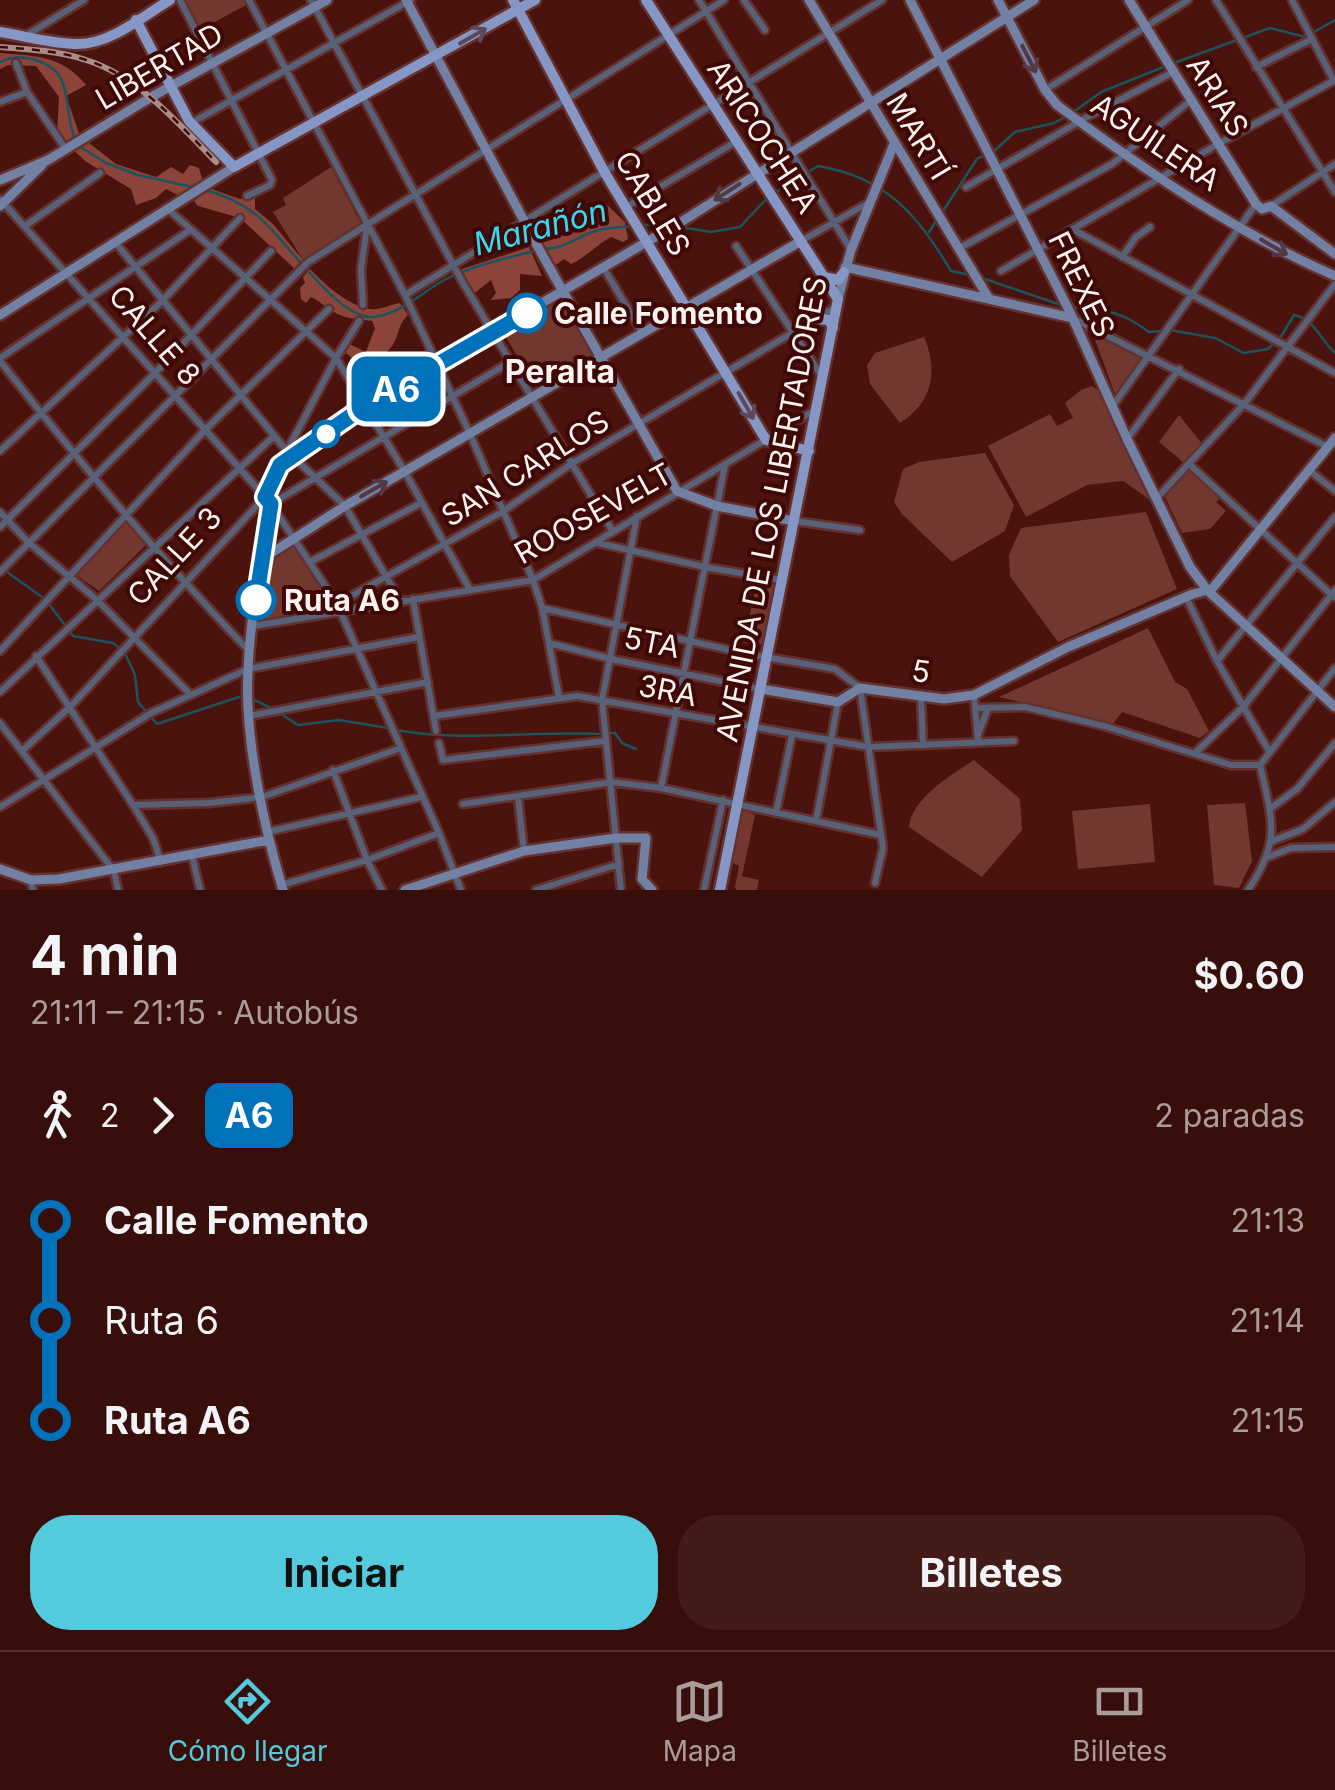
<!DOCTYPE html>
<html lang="es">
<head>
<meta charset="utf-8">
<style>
  body { margin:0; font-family:Inter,sans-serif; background:#431c18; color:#f1f3f6; height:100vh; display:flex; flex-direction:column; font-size:38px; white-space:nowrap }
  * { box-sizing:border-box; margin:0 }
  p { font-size:32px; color:#ab9c9c }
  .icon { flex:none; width:55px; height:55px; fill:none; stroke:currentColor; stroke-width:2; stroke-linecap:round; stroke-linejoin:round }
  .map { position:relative; height:890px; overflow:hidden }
  .drawer { display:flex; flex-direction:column; background:#380e0a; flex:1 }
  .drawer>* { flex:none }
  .badge { padding:0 20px; border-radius:15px; font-size:35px; line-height:65px }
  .map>.badge { position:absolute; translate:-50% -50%; box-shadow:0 0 0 5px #fff }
  .legs { display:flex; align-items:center; gap:15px; height:110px; padding:0 30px; font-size:32px }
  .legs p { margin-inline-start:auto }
  .headline { display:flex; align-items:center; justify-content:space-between; height:170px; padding:0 30px }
  h1 { font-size:55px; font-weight:700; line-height:75px }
  .cta { display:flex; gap:20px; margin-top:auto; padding:20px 30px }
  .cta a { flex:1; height:115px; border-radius:40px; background:#54cadd; color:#111; font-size:40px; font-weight:700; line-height:115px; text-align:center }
  .cta a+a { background:#431c18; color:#f1f3f6 }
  ul { padding:0 30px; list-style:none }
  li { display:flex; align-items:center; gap:35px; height:100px; font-size:38px }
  li i { display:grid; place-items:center; width:15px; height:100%; margin:0 12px; background:currentColor }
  li i::after { content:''; width:25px; height:25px; margin:-12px; border:8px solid; border-radius:50%; background:#380e0a }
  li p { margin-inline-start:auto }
  li:first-child i { background:linear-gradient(#0000 50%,currentColor 0) }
  li:last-child i { background:linear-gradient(currentColor 50%,#0000 0) }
  .tabs { display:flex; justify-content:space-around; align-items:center; height:140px; border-top:2px solid #522e2b; background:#380e0a; font-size:28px; color:#ab9c9c }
  .tabs a { display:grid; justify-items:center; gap:5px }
  .tabs .active { color:#54cadd }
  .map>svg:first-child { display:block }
</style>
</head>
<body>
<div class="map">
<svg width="1335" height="890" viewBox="0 0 1335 890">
  <rect width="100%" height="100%" fill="#4b130e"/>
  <!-- green -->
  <path fill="#723830" d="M184,0H246L248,4L200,30Z
    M331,167L361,224L303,260L273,212L286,205L283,198Z
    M562,298L596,356L537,390L503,332Z
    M1091,329L1144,354L1115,394Z
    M924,337C939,371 932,403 900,423L870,384L867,365L875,353Z
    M1092,386L1099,391L1150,500L1123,481L1087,485L1026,517L988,446L1050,414L1057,426L1073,418L1065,403L1081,390Z
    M1179,415L1203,445L1183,462L1159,442Z
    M985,453L1014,505L1005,531L952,562L902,514L894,502L903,469L919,462Z
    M1188,470L1220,498L1216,502L1226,511L1210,529L1182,533L1165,497Z
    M1146,512L1177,589L1058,642L1010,576L1009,555L1021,528Z
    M128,518L149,542L99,591L75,574Z
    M296,544L336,607L259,620L266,560Z
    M759,575L776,579L762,644L743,643Z
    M1148,628L1175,682L1187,689L1209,731L1200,738L1122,712L1113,724L999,697Z
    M974,760L1020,799L1022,830L982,877L909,827C912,798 951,775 974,760Z
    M1245,803L1252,861L1239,888L1214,885L1207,805Z
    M1150,804L1155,862L1078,869L1072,811Z
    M742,809L755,815L742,876L759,880L757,890H736L735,887L739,866L731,862Z"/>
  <!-- forest -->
  <path fill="#8c443a" d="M0,53C35,56 62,55 86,85L66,96L80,136L116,164L156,177L171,167L183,174L190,165L199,168L203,182L180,196L166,189L156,198L136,205L131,189L85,161L57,134L59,97L36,66L8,65L0,69Z
    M209,188L240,199L255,197V209L273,224L303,260L295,269L240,218L198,206L194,201Z
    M605,203L625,222L628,239L623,242L611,237C596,245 585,258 571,264L564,259L553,267L538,242L576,232Z
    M529,247L542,276L520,274V290L511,298L491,300L496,293L491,280L476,292H471L459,270Z
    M310,269C324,284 355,312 377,309C385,308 392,304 400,303L408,315C396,327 400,335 392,346C384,357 371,357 362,367L346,353L341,359L337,351L343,341L366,352L375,328L372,321C357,319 346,319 332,311C324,306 320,301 311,297L306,303L301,299L300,288L305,283L303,277Z"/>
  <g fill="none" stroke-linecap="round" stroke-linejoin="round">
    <!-- stream -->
    <path stroke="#1a545d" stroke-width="2.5" d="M0,62C11,57 20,56 32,59C77,71 61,104 75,139
      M1174,63L1270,28L1305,37L1335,20
      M1072,113L1101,92L1166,66
      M79,146L106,163L138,175L197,188
      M993,152L1015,132L1054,123L1065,117
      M205,190C225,195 243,204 259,217C284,238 338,319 372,317C401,315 423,291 446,279C474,265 505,259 534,251
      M776,192L818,166C886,177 918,215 951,271L970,275
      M943,211L977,159L985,155
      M642,225H668
      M681,227L711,232L740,227L769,196
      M929,232L938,218
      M542,249C565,250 578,235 599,230C609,227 623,227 634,226
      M982,278L1064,306
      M1072,307C1107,310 1121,311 1149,332L1162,331
      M1170,330L1215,338L1244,353L1268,349L1282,335L1294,315C1315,319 1320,340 1335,353
      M0,567L46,600L73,636L113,643L124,651L135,675L138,702L157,724L242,696
      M250,698L271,708
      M281,714L298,725L339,720L388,728
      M396,730C462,742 532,731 599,734
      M609,733H615L622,743L636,749"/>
    <!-- street casing -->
    <g stroke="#64322e" stroke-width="11">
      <path id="street" d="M180,0L272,180L270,185L247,196
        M249,0L405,295L470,434L533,580L542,607L559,697
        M311,0L463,283L612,530
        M699,0L851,250
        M744,0L765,30
        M1216,0L1335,192
        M1292,0L1334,81
        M27,35L84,0
        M16,63L27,92L65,148
        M1256,67L1312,39
        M1045,90L1188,0
        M0,102L27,92
        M191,123L411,0
        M966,187L1087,117L1173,72
        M0,199L265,497L71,706L23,750
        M1271,206L1335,164
        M626,207L737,141
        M169,210L336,358L405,472L470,590
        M25,226L100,173
        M1074,230L1335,373
        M801,241L868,203
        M115,242L286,450L345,506L401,602
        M736,246L821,375
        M958,249L1112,164L1190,101
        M1122,257L1136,237L1150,227
        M603,267L643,334
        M1001,271L1218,144L1335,80
        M405,295L882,0
        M363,305L361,269L367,226
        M1074,319L1328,447
        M0,358L190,230
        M0,361C79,462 161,559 250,652
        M1112,407L1256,204
        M1127,439L1179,369
        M0,451L162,301L240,218
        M280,464L336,358L359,321
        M1189,464L1334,597
        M1309,470L1335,491
        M1156,499L1245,403L1335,284
        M0,512L28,542L96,599L191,695
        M794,521L860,530
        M0,527L155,373L271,251
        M598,543L705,567L781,580
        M310,562L421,503
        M0,572L308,262L724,0
        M1186,597L1217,661L1269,751
        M413,599L436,731
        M337,604L502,512L571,464L834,308
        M542,608L748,654L835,669L860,688L883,848L875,883
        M253,626L533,580L815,410
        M549,643L611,659L760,689
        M0,651L206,429L329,309
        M36,656L133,805L153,838L161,862
        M1217,661L1335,517
        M0,692L274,436
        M974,695L978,740
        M921,697L923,745
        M975,708L1025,707L1104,726L1231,765H1260
        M249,716L428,682
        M434,716L577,696L869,747L1014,741
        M0,723L114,871L118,890
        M978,735L988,708
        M439,743L443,760L605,741
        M1195,753L1244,706L1335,590
        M1260,765L1335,668
        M333,770L367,860L382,890
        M661,788L725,465
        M518,797L524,851
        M463,804L612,782L661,788L881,835
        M133,805L209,803L262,797L401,748
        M0,807L151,713L248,669L419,637
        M1271,808L1297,789L1335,743
        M776,813L792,735
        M816,821L838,702
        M267,832L421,797
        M1272,841L1303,829L1335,802
        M192,855L200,890
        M1268,857L1291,848L1335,847
        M31,880L33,890
        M281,885L367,860L439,833
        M461,890L439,833L337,604L271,504L510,362
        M536,890L619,864
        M621,890L602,700L637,516
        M704,890L723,800
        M1248,890C1282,840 1272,820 1260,765"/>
    </g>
    <!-- secondary casing -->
    <g stroke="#64322e" stroke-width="14">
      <path id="secondary" d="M406,0L544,258L677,491L717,506L794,521
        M809,0L988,297
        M910,0L1070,312L1127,439L1190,567L1208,591L1335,707
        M998,0L1045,90L1057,105C1144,170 1235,232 1335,276
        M1129,0L1256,204L1262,209L1271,206L1335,254
        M0,180L48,160L153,96L327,0
        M0,206L42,165
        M845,267L1073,318
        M838,299L851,250L894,144
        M0,315L234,167
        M262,559L345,506L801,241
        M761,689L838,702L860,688L944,699L974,695L1068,647L1193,594L1212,589L1335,438
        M0,869L31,880L59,879L269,840
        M283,890C264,827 244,737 248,671C250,615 262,559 271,504L265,497L279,466L365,406L681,222L1034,0
        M405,890L524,851L616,838H646L642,879L652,890"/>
    </g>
    <!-- primary casing -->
    <g stroke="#64322e" stroke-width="15">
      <path id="primary" d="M513,0L605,173L766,440L809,451
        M646,0L838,299L720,890
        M136,20L189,121L234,167L535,0
        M0,32C25,36 53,44 78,44C111,44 143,16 170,0
        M824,277L838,280L844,272
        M818,319L829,320L833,328"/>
    </g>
    <!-- street -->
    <use href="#street" stroke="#586178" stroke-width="6"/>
    <!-- secondary -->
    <use href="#secondary" stroke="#7280a4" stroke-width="9"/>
    <!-- primary -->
    <use href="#primary" stroke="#8697c6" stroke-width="10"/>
    <!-- rail casing -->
    <g stroke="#aa8c89" stroke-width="6">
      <path id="rail" d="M0,47C28,49 59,51 86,60C138,76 179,124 216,162"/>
    </g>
    <!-- rail -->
    <use href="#rail" stroke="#3f0805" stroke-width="2.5" stroke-dasharray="8" stroke-linecap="butt"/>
  </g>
  <!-- one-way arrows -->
  <defs><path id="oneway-shaft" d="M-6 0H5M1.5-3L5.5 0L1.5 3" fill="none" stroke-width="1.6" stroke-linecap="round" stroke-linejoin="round" transform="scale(2.5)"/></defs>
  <g stroke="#5f485c">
    <use href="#oneway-shaft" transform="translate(473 36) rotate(-30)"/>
    <use href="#oneway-shaft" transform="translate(746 406) rotate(60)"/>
  </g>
  <g stroke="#533845">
    <use href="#oneway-shaft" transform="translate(1029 59) rotate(63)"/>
    <use href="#oneway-shaft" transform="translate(727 192) rotate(147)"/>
    <use href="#oneway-shaft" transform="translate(1274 247) rotate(30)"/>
    <use href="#oneway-shaft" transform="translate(374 489) rotate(-30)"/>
  </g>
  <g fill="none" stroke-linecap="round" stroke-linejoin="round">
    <!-- line-1 casing -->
    <g stroke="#fff" stroke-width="22">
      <path id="line-1" d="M256,600L271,504L265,497L280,465L365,406L527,313"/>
    </g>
    <!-- line-1 -->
    <use href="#line-1" stroke="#0072bc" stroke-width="15"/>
  </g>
  <!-- markers -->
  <g fill="#fff" stroke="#0072bc" stroke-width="5">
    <circle cx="527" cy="313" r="18"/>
    <circle cx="326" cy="434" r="12"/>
    <circle cx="256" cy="600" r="18"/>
  </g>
  <g text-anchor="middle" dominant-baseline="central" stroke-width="8" stroke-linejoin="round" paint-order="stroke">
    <!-- street labels -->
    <g font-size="30" fill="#faf3f1" stroke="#3f0805">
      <text transform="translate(159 66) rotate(-30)">LIBERTAD</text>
      <text transform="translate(1218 96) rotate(58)">ARIAS</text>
      <text transform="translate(763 136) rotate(57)">ARICOCHEA</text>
      <text transform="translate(919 136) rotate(59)">MARTÍ</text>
      <text transform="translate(1156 142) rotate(34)">AGUILERA</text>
      <text transform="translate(653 203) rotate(59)">CABLES</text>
      <text transform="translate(1082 284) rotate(64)">FREXES</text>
      <text transform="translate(155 335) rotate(49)">CALLE 8</text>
      <text transform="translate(525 468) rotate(-32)">SAN CARLOS</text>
      <text transform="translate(771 509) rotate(-79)">AVENIDA DE LOS LIBERTADORES</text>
      <text transform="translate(593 513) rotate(-29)">ROOSEVELT</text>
      <text transform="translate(174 556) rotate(-47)">CALLE 3</text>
      <text transform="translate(652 642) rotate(11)">5TA</text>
      <text transform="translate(921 671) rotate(8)">5</text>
      <text transform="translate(668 690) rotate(11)">3RA</text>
    </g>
    <!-- stop labels -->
    <g font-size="30" font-weight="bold" fill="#faf3f1" stroke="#3f0805" text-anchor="start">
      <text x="554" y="313">Calle Fomento</text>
      <text x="284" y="600">Ruta A6</text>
    </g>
    <!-- water labels -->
    <g font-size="32" font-style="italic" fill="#35d8ef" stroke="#3f0805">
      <text transform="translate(540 227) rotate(-15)">Marañón</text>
    </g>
    <!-- neighbourhood labels -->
    <g font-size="32" font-weight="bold" fill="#faf3f1" stroke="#3f0805">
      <text x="560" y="371">Peralta</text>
    </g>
  </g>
</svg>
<b class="badge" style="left:396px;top:389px;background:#0072bc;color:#fff">A6</b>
</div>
<section class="drawer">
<div class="headline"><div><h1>4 min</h1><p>21:11 – 21:15 · Autobús</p></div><b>$0.60</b></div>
<div class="legs"><svg class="icon" aria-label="walk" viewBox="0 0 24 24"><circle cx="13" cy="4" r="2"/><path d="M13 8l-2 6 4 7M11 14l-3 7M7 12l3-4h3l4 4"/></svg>2<svg class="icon" aria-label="forward" viewBox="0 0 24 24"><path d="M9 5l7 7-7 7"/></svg><b class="badge" style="background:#0072bc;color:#fff">A6</b><p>2 paradas</p></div>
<ul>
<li><i style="color:#0072bc"></i><b>Calle Fomento</b><p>21:13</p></li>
<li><i style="color:#0072bc"></i><span>Ruta 6</span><p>21:14</p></li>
<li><i style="color:#0072bc"></i><b>Ruta A6</b><p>21:15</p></li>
</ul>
<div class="cta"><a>Iniciar</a><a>Billetes</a></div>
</section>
<nav class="tabs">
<a class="active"><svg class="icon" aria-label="directions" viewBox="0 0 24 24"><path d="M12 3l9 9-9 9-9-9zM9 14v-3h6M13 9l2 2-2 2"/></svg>Cómo llegar</a>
<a><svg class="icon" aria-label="map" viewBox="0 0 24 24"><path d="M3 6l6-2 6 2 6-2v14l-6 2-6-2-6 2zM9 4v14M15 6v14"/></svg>Mapa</a>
<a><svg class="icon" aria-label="tickets" viewBox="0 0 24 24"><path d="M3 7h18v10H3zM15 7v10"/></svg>Billetes</a>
</nav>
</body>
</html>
